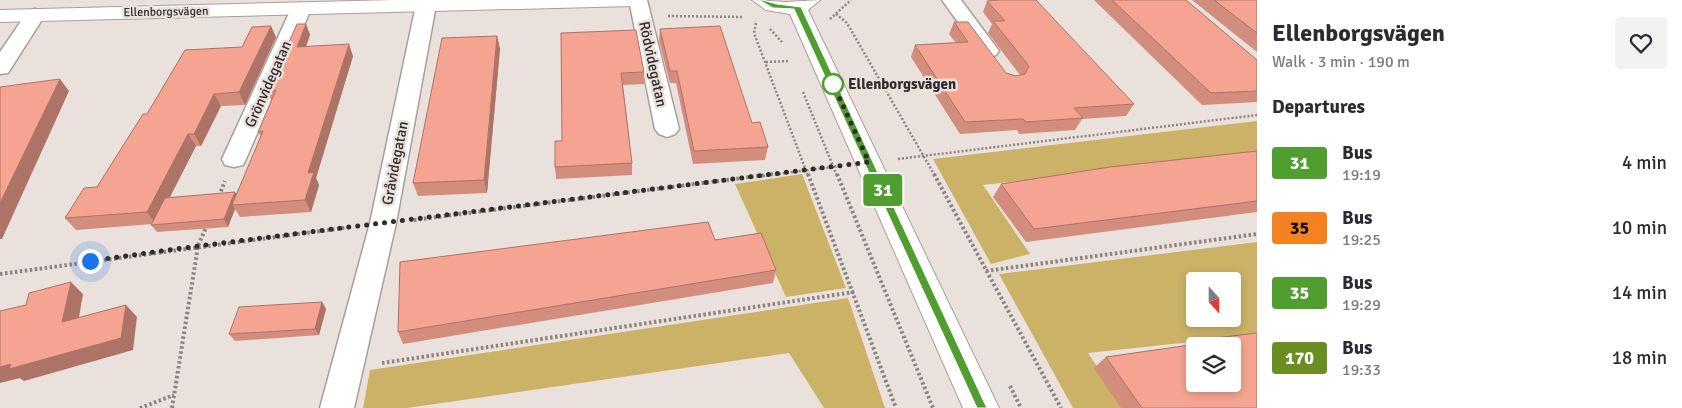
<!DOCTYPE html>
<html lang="en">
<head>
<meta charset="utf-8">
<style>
  body { margin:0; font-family:Signika,sans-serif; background:#f2f2f3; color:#2b2b33; height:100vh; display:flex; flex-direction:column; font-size:19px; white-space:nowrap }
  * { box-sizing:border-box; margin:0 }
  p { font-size:16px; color:#7c7c81 }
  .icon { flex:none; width:28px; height:28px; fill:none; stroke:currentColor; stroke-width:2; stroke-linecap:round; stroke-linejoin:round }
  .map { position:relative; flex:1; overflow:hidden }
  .panel { display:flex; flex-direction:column; background:#fff; width:425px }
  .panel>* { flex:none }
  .badge { padding:0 10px; border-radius:4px; font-size:18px; line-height:32px }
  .needle { width:32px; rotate:159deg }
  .buttons { position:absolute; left:1186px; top:272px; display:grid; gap:10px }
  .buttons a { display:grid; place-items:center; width:55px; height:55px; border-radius:5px; background:#fff; box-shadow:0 2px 8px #0003; font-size:25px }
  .you { position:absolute; width:25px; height:25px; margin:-12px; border:4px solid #fff; border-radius:50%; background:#1a73e8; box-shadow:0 0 0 8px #1a73e833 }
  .map>.badge { position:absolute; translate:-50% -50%; box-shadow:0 0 0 2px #fff }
  h2 { padding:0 15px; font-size:19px; line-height:45px }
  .round { display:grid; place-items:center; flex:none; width:52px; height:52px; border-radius:5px; background:#f2f2f3 }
  .headline { display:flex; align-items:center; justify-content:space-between; height:85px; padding:0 15px }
  h1 { font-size:24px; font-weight:800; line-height:38px }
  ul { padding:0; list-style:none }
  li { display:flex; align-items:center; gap:15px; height:65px; padding:0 15px }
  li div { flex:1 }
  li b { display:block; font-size:19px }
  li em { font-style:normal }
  li .badge { min-width:55px; font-weight:700; text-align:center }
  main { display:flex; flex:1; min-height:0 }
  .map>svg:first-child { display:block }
</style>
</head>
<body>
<main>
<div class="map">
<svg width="1257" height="408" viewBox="0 0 1257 408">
  <rect width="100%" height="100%" fill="#eae1dc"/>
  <!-- green -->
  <path fill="#ccb267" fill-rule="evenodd" d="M1257,121V153L983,185L1030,254L991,264L933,159Z
    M802,174L846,288L786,297L735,184Z
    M1257,242V335L1088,353L1124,408H1073L999,274ZM1195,281H1232V319H1195Z
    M848,298L885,408H824L789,353L407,408H363L370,370Z"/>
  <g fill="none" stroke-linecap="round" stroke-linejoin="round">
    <!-- minor casing -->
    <g stroke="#a79f9a" stroke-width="3">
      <path id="minor" d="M429,0L436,5L396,223L354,408H320L370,223L416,5L419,1Z
        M629,0H647L679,129L675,134L667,137L659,134L655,129Z
        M942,0H961L999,51L996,55L989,57L982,55Z
        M301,3L308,5L311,9L246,159L243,165L234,167L225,165L222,159L291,9L294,5Z
        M35,9L42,11L45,15L8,73L0,74V52L28,11Z"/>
    </g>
    <!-- tertiary casing -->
    <g stroke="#a79f9a" stroke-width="2">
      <path id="tertiary" d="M394,0H642L639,4L632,6L0,22V10Z
        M752,0L786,2L820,0L808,10L999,408H963L790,14L766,10Z"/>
    </g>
    <!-- path-far1 -->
    <path stroke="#8b8582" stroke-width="2.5" stroke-dasharray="2 2" stroke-linecap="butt" d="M836,14L847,23L935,176
      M668,16L744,17
      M830,19L851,0
      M756,23L754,33L808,176
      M770,29L782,42
      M766,62L790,61
      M803,92L837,176
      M898,159L1257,115
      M763,176L839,166"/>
    <!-- path -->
    <path stroke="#8b8582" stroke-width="4" stroke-dasharray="2.5 2.5" stroke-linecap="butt" d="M808,174L896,408
      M837,174L933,408
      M934,174L1061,408
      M219,196L225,181
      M414,220L773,174
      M986,271L1257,234
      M0,274L351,227
      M382,363L854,292
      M1010,386L1021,408
      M140,408L174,395
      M172,408L198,246L207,225"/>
    <!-- minor -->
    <use href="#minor" fill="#fff" fill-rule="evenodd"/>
    <!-- tertiary -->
    <use href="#tertiary" fill="#fff" fill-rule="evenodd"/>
  </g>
  <!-- wall -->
  <path fill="#d38d7d" d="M1094,0H1186L1257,60V102L1202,105Z
    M1192,0H1257V52Z
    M987,1L1134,104L1126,116L1082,119L1075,130L1019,134L1017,130L960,134L911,57L915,45L956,43L949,34L954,22L1006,73L1016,76L1020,75L988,33L992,24L983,12Z
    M306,24L310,35L306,46L353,56L316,178L319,185L311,212L240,217L235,209L228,227L157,232L151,225L152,224L76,230L65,218L97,187L147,114L242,47L276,37L245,105L221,106L201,146H196L170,197L236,195L261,136L258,132L271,100L267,91Z
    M660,29L752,123L768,147L765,160L693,164L676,83H670L659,41Z
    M561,33L644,72V84L623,85L632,163V175L556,179L555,167L562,141Z
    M497,36L500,49L487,193L418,196L413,183Z
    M1257,151V212L1026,242L993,197L1001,184Z
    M715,240L776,270L773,283L403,344L398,332Z
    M322,302L326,309L319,335L235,341L229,334Z
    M1257,333V408H1121L1094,368L1106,357L1211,342L1215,338Z"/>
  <!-- shaded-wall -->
  <path fill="#ac7366" d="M306,24L310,35L302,58L297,47Z
    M271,26L276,37L245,105L239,92Z
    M497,36L500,49L487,193L484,180Z
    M349,44L353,56L316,178L319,185L311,212L305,200L308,173Z
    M60,79L69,91L2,239H0V203Z
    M214,94L221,106L201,146L194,134Z
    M188,134L196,146L156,224L147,212Z
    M235,192L239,199L232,205L235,209L228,227L224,219Z
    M71,282L83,294L76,334L62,322Z
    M322,302L326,309L319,335L315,329Z
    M126,305L137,317L133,350L24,381L20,378L0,383V367Z"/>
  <!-- building -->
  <path fill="#f5a491" stroke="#ac7366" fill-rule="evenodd" d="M1000,0H1036L1134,104L1074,108L1083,118L1026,122L1023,119L965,122L915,45L968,42L954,22H968L1006,73L1016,76L1025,74L1029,66L993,21H1005L987,1Z
    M1112,0H1186L1257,60V91L1211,93Z
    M1214,0H1257V33Z
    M297,24H306L297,47L349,44L308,173L314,172L305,200L232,205L263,131L258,132L276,90L267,91Z
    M271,26L239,92L214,94L194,134H188L147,212L65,218L84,188L97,187L143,114H147L185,50L242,47L252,27Z
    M720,26L752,123L760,122L768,147L694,151L677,71H670L660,29Z
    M636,30L644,72L621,73L632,163L555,167V141H562L561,33Z
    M497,36L484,180L413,183L442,38Z
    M60,79L0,203V87Z
    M1257,151V201L1034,229L1001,184L1110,167Z
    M235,192L224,219L151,225L165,198Z
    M708,222L715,240L761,233L776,270L398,332L400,262Z
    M71,282L62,322L126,305L121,338L9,369L11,364L0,367V311L26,305L29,293Z
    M322,302L315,329L229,334L239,307Z
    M1257,333V408H1142L1106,357L1218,341L1215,338ZM1195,346H1232V384H1195Z"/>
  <!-- line -->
  <path fill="#509e2f" stroke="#fff" d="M759,0H762L777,4L801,7L985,404L987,408H977L794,9L773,8Z"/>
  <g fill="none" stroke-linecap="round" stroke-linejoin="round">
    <!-- walk -->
    <path stroke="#2f2c2a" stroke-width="5" stroke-dasharray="0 9" d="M90,261L198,246L869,162L833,84"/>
  </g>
  <!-- markers -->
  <circle fill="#fff" stroke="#509e2f" stroke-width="2.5" cx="833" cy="84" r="10"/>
  <g text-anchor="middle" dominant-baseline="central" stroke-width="5" stroke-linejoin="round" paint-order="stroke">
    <!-- far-street labels -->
    <g font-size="12" fill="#2f2c2a" stroke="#eae1dc">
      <text transform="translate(166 12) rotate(-1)">Ellenborgsvägen</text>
    </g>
    <!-- street labels -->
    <g font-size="15" fill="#2f2c2a" stroke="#eae1dc">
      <text transform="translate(653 64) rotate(78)">Rödvidegatan</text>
      <text transform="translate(268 84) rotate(-66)">Grönvidegatan</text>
      <text transform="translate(395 163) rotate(-79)">Gråvidegatan</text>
    </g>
    <!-- stop labels -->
    <g font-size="15" font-weight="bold" fill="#2f2c2a" stroke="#eae1dc" text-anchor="start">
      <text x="848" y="84">Ellenborgsvägen</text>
    </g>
  </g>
</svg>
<div class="buttons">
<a><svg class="needle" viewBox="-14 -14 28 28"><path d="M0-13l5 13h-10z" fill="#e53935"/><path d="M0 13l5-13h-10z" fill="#7c7c81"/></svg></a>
<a><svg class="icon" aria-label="layers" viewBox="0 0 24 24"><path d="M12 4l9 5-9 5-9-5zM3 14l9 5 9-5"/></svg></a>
</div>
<div class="you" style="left:90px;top:261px"></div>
<b class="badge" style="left:883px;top:190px;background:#509e2f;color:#fff">31</b>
</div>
<section class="panel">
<div class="headline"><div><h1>Ellenborgsvägen</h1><p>Walk · 3 min · 190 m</p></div><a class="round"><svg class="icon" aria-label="heart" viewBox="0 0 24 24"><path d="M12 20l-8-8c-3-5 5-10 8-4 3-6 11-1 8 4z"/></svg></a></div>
<h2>Departures</h2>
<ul>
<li><span class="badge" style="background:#509e2f;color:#fff">31</span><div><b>Bus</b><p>19:19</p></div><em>4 min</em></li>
<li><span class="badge" style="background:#f58220;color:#111">35</span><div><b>Bus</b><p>19:25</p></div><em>10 min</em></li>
<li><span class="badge" style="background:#509e2f;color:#fff">35</span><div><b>Bus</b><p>19:29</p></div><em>14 min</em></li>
<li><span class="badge" style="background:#6b8e23;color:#fff">170</span><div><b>Bus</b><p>19:33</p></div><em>18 min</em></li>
</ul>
</section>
</main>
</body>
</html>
